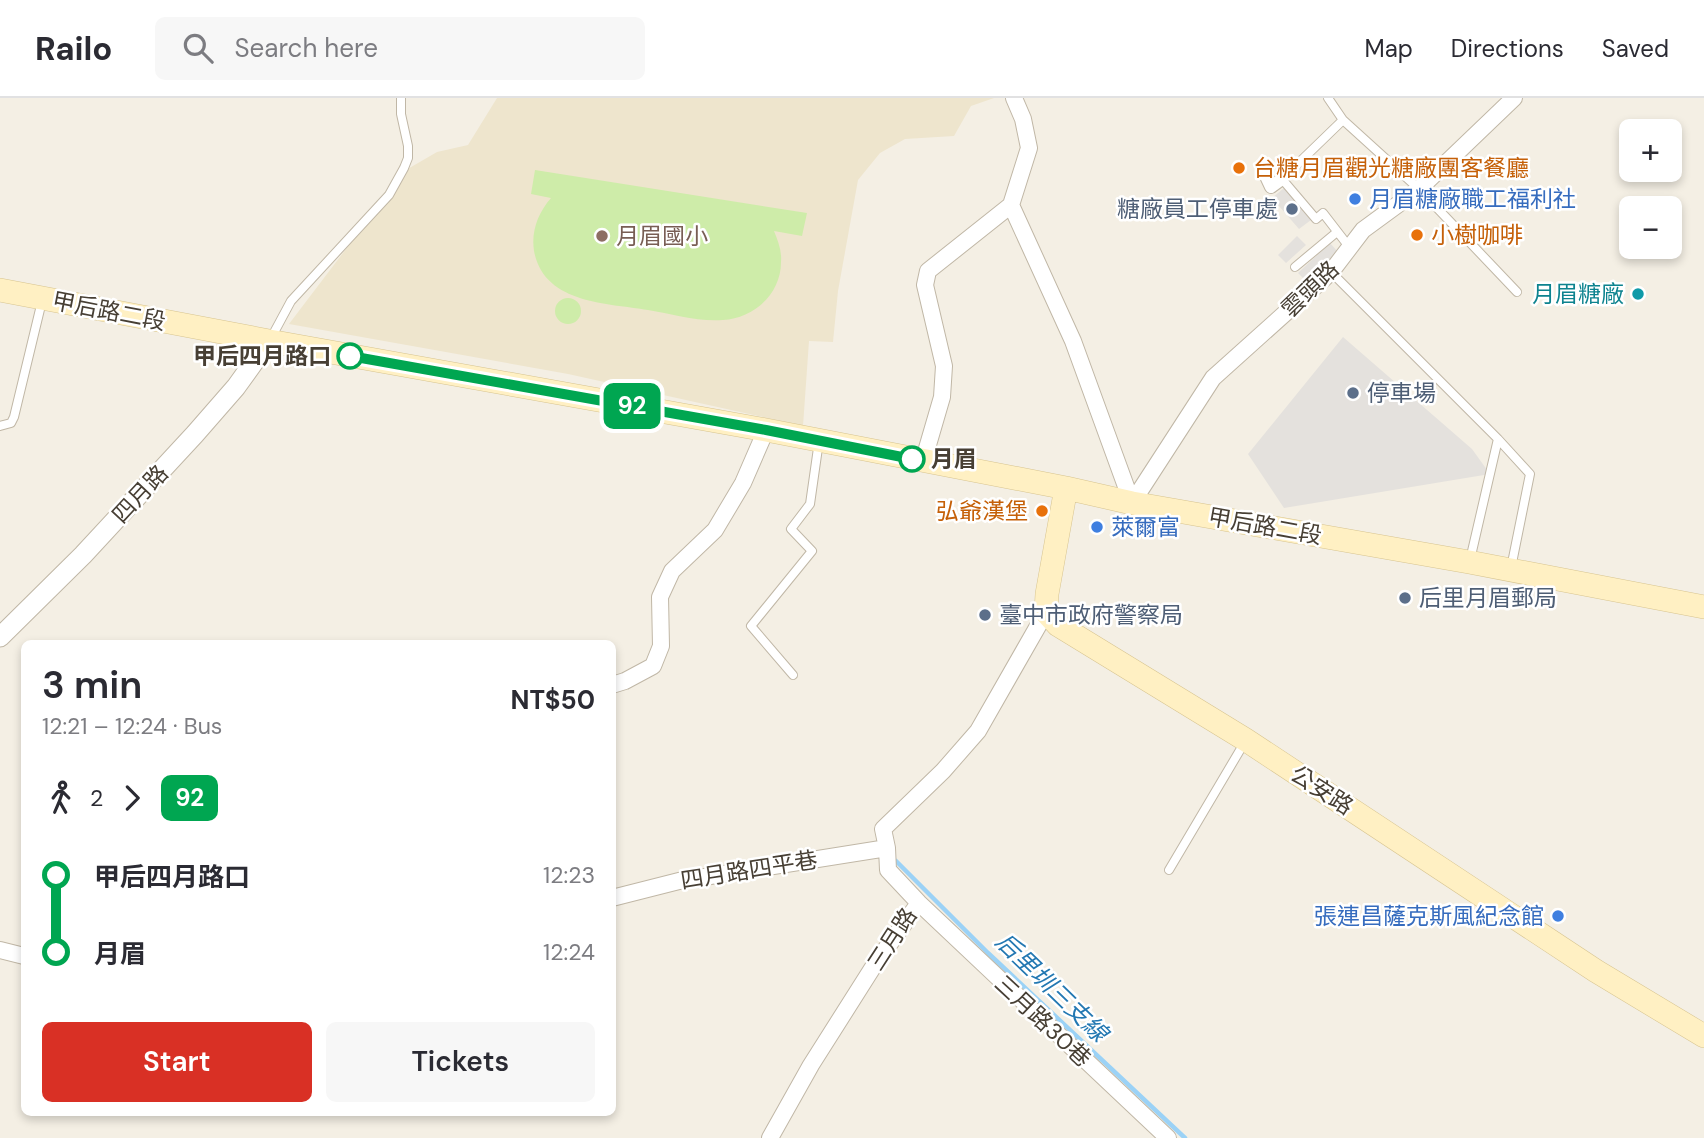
<!DOCTYPE html>
<html lang="en">
<head>
<meta charset="utf-8">
<style>
  body { margin:0; font-family:"DM Sans","Noto Sans TC",sans-serif; background:#f7f7f7; color:#2b2b33; height:100vh; display:flex; flex-direction:column; font-size:26px; white-space:nowrap }
  * { box-sizing:border-box; margin:0 }
  p { font-size:23px; color:#7c7c81 }
  .icon { flex:none; width:38px; height:38px; fill:none; stroke:currentColor; stroke-width:2; stroke-linecap:round; stroke-linejoin:round }
  .map { position:relative; flex:1; overflow:hidden }
  .panel { position:absolute; left:21px; top:542px; width:595px; height:476px; display:flex; flex-direction:column; background:#fff; border-radius:10px; box-shadow:0 4px 10px #0003 }
  .panel>* { flex:none }
  .badge { padding:0 14px; border-radius:10px; font-size:24px; line-height:46px }
  .controls { position:absolute; left:1619px; top:21px; display:grid; gap:14px }
  .controls a { display:grid; place-items:center; width:63px; height:63px; border-radius:10px; background:#fff; box-shadow:0 4px 10px #0003; font-size:35px }
  .map>.badge { position:absolute; translate:-50% -50%; box-shadow:0 0 0 4px #fff }
  .legs { display:flex; align-items:center; gap:10px; height:77px; padding:0 21px; font-size:23px }
  .legs p { margin-inline-start:auto }
  .head { display:flex; align-items:center; justify-content:space-between; height:119px; padding:0 21px }
  h1 { font-size:38px; font-weight:600; line-height:52px }
  .primary-button { display:flex; gap:14px; margin-top:auto; padding:14px 21px }
  .primary-button a { flex:1; height:80px; border-radius:10px; background:#d93025; color:#fff; font-size:28px; font-weight:600; line-height:80px; text-align:center }
  .primary-button a+a { background:#f7f7f7; color:#2b2b33 }
  ul { padding:0 21px; list-style:none }
  li { display:flex; align-items:center; gap:24px; height:77px; font-size:26px }
  li i { display:grid; place-items:center; width:10px; height:100%; margin:0 9px; background:currentColor }
  li i::after { content:''; width:18px; height:18px; margin:-9px; border:5px solid; border-radius:50%; background:#fff }
  li p { margin-inline-start:auto }
  li:first-child i { background:linear-gradient(#0000 50%,currentColor 0) }
  li:last-child i { background:linear-gradient(currentColor 50%,#0000 0) }
  header { display:flex; align-items:center; gap:42px; box-sizing:border-box; height:98px; padding:0 35px; background:#fff; border-bottom:2px solid #e1e1e2 }
  header strong { font-size:33px }
  nav { display:flex; gap:38px; margin-inline-start:auto; font-size:24px }
  .search { width:490px; height:63px; background:#f7f7f7; display:flex; align-items:center; gap:18px; box-sizing:border-box; padding:0 24px; border-radius:10px; color:#7c7c81; font-size:26px }
  .map>svg:first-child { display:block }
</style>
</head>
<body>
<header>
<strong>Railo</strong>
<div class="search"><svg class="icon" aria-label="search" viewBox="0 0 24 24"><circle cx="10" cy="10" r="6"/><path d="M15 15l6 6"/></svg>Search here</div>
<nav><a>Map</a><a>Directions</a><a>Saved</a></nav>
</header>
<div class="map">
<svg width="1704" height="1040" viewBox="0 0 1704 1040">
  <rect width="100%" height="100%" fill="#f4efe4"/>
  <!-- education -->
  <path fill="#eee5cd" d="M497,0H994L971,8L954,38L905,41L880,55L858,82L838,193L833,244L809,243L803,328L568,276L289,226L406,72L437,54L468,47Z"/>
  <!-- green -->
  <path fill="#ceeca9" d="M535,72L807,115L802,138L774,133C778,143 782,153 781,164C781,196 754,220 723,222C698,224 672,216 648,212C607,205 544,206 534,153C531,133 538,115 551,100L531,96Z
    M555 213a13 13 0 1 1 26 0a13 13 0 1 1-26 0Z"/>
  <!-- parking -->
  <path fill="#e4e1dd" d="M1284,90L1311,122L1299,131L1272,100Z
    M1297,138L1306,147L1286,165L1278,157Z
    M1330,145L1338,154L1306,183L1298,175Z
    M1343,239L1472,351L1490,376L1284,410L1248,356Z"/>
  <g fill="none" stroke-linecap="round" stroke-linejoin="round">
    <!-- stream -->
    <path stroke="#9bd2f6" stroke-width="4.5" d="M896,763L988,855L1185,1040"/>
    <!-- service casing -->
    <g stroke="#c0b7a6" stroke-width="10">
      <path id="service" d="M1328,0L1343,22L1419,91L1517,194
        M1343,22L1282,81L1316,121L1323,115L1350,150
        M1295,169L1337,134
        M1331,174L1498,341
        M270,242L291,203L389,97L404,70L408,60V48L401,16V0
        M0,328L11,325L14,319L42,203
        M1470,462L1498,341L1530,376L1511,470
        M793,577L751,528L812,453L791,431L810,406L819,343
        M1169,772L1246,642"/>
    </g>
    <!-- pedestrian casing -->
    <g stroke="#c0b7a6" stroke-width="14">
      <path id="pedestrian" d="M1263,72L1271,89L1282,81"/>
    </g>
    <!-- minor casing -->
    <g stroke="#c0b7a6" stroke-width="18">
      <path id="minor" d="M1011,107L1073,243L1132,405
        M923,364L942,299L944,268L925,187L928,173L1011,107L1029,50L1023,21L1014,0
        M1132,405L1213,280L1331,174L1363,132L1419,91L1514,0
        M1046,514L978,633L943,673L883,731L887,750L888,772L919,805L1168,1040
        M612,587L625,583L653,568L661,548L660,499L672,473L715,432L743,385L766,332
        M612,800L679,783L887,750
        M0,852L24,858
        M770,1040L811,967L875,866L919,805"/>
    </g>
    <!-- tertiary casing -->
    <g stroke="#c0b7a6" stroke-width="21">
      <path id="tertiary" d="M0,539L83,457L195,336L236,289L269,243"/>
    </g>
    <!-- secondary casing -->
    <g stroke="#d7c490" stroke-width="24">
      <path id="secondary" d="M0,192L269,243L766,332L1066,390L1132,405L1469,464L1704,509
        M1066,390L1047,496L1046,514L1058,527L1246,642L1596,873L1704,938"/>
    </g>
    <!-- service -->
    <use href="#service" stroke="#fff" stroke-width="8"/>
    <!-- pedestrian -->
    <use href="#pedestrian" stroke="#fff" stroke-width="12"/>
    <!-- minor -->
    <use href="#minor" stroke="#fff" stroke-width="16"/>
    <!-- tertiary -->
    <use href="#tertiary" stroke="#fff" stroke-width="19"/>
    <!-- secondary -->
    <use href="#secondary" stroke="#fff0c3" stroke-width="23"/>
  </g>
  <g fill="none" stroke-linecap="round" stroke-linejoin="round">
    <!-- line-1 casing -->
    <g stroke="#fff" stroke-width="16">
      <path id="line-1" d="M350,258L766,332L912,361"/>
    </g>
    <!-- line-1 -->
    <use href="#line-1" stroke="#00a651" stroke-width="10"/>
  </g>
  <!-- markers -->
  <g fill="#e8710a" stroke="#fff" stroke-width="2.5">
    <circle cx="1239" cy="70" r="7"/>
    <circle cx="1417" cy="137" r="7"/>
    <circle cx="1042" cy="413" r="7"/>
  </g>
  <g fill="#3f7fe0" stroke="#fff" stroke-width="2.5">
    <circle cx="1355" cy="101" r="7"/>
    <circle cx="1097" cy="429" r="7"/>
    <circle cx="1558" cy="818" r="7"/>
  </g>
  <g fill="#5c6f8a" stroke="#fff" stroke-width="2.5">
    <circle cx="1292" cy="111" r="7"/>
    <circle cx="1353" cy="295" r="7"/>
    <circle cx="1405" cy="500" r="7"/>
    <circle cx="985" cy="517" r="7"/>
  </g>
  <circle fill="#8d6e63" stroke="#fff" stroke-width="2.5" cx="602" cy="138" r="7"/>
  <circle fill="#0f9aa8" stroke="#fff" stroke-width="2.5" cx="1638" cy="196" r="7"/>
  <g fill="#fff" stroke="#00a651" stroke-width="3.5">
    <circle cx="350" cy="258" r="12"/>
    <circle cx="912" cy="361" r="12"/>
  </g>
  <g text-anchor="middle" dominant-baseline="central" stroke-width="5" stroke-linejoin="round" paint-order="stroke">
    <!-- food labels -->
    <g font-size="23" fill="#c56008" stroke="#fff" text-anchor="start">
      <text x="1253" y="70">台糖月眉觀光糖廠團客餐廳</text>
      <text x="1431" y="137">小樹咖啡</text>
      <text x="1028" y="413" text-anchor="end">弘爺漢堡</text>
    </g>
    <!-- shop labels -->
    <g font-size="23" fill="#366cbe" stroke="#fff" text-anchor="start">
      <text x="1369" y="101">月眉糖廠職工福利社</text>
      <text x="1111" y="429">萊爾富</text>
      <text x="1544" y="818" text-anchor="end">張連昌薩克斯風紀念館</text>
    </g>
    <!-- service labels -->
    <g font-size="23" fill="#4e5e75" stroke="#fff" text-anchor="start">
      <text x="1278" y="111" text-anchor="end">糖廠員工停車處</text>
      <text x="1367" y="295">停車場</text>
      <text x="1419" y="500">后里月眉郵局</text>
      <text x="999" y="517">臺中市政府警察局</text>
    </g>
    <!-- education labels -->
    <g font-size="23" fill="#785e54" stroke="#fff" text-anchor="start">
      <text x="616" y="138">月眉國小</text>
    </g>
    <!-- street labels -->
    <g font-size="23" fill="#473f34" stroke="#fff">
      <text transform="translate(1310 191) rotate(-44)">雲頭路</text>
      <text transform="translate(109 213) rotate(11)">甲后路二段</text>
      <text transform="translate(140 396) rotate(-47)">四月路</text>
      <text transform="translate(1265 428) rotate(10)">甲后路二段</text>
      <text transform="translate(1322 692) rotate(33)">公安路</text>
      <text transform="translate(749 772) rotate(-9)">四月路四平巷</text>
      <text transform="translate(892 841) rotate(-57)">三月路</text>
      <text transform="translate(1043 923) rotate(43)">三月路30巷</text>
    </g>
    <!-- culture labels -->
    <g font-size="23" fill="#0d838f" stroke="#fff" text-anchor="end">
      <text x="1624" y="196">月眉糖廠</text>
    </g>
    <!-- stop labels -->
    <g font-size="23" font-weight="bold" fill="#473f34" stroke="#fff" text-anchor="end">
      <text x="331" y="258">甲后四月路口</text>
      <text x="931" y="361" text-anchor="start">月眉</text>
    </g>
    <!-- water labels -->
    <g font-size="24" font-style="italic" fill="#2378b2" stroke="#fff">
      <text transform="translate(1052 889) rotate(44)">后里圳三支線</text>
    </g>
  </g>
</svg>
<div class="controls">
<a>+</a>
<a>−</a>
</div>
<b class="badge" style="left:632px;top:308px;background:#00a651;color:#fff">92</b>
<section class="panel">
<div class="head"><div><h1>3 min</h1><p>12:21 – 12:24 · Bus</p></div><b>NT$50</b></div>
<div class="legs"><svg class="icon" aria-label="walk" viewBox="0 0 24 24"><circle cx="13" cy="4" r="2"/><path d="M13 8l-2 6 4 7M11 14l-3 7M7 12l3-4h3l4 4"/></svg>2<svg class="icon" aria-label="forward" viewBox="0 0 24 24"><path d="M9 5l7 7-7 7"/></svg><b class="badge" style="background:#00a651;color:#fff">92</b></div>
<ul>
<li><i style="color:#00a651"></i><b>甲后四月路口</b><p>12:23</p></li>
<li><i style="color:#00a651"></i><b>月眉</b><p>12:24</p></li>
</ul>
<div class="primary-button"><a>Start</a><a>Tickets</a></div>
</section>
</div>
</body>
</html>
